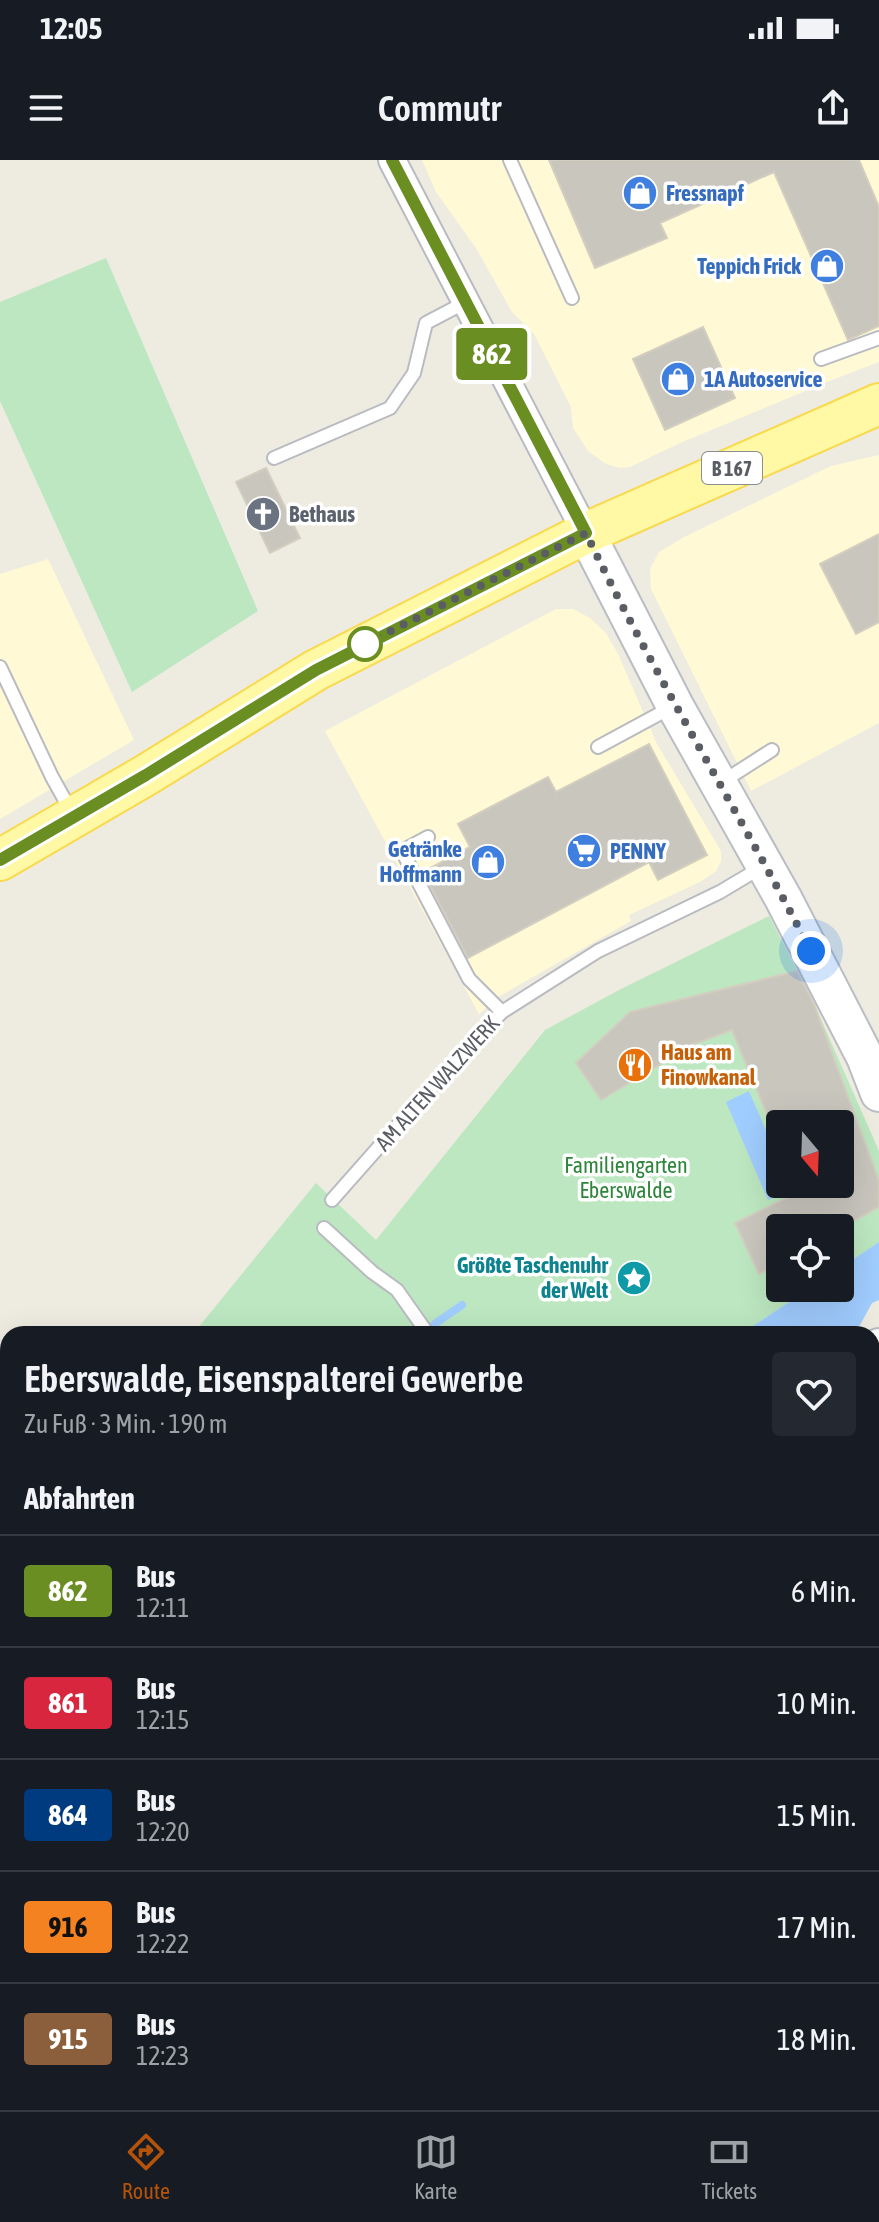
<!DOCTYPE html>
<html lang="de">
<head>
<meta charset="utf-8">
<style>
  body { margin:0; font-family:"Asap Condensed",sans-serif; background:#242831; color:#f1f3f6; height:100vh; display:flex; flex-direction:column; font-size:30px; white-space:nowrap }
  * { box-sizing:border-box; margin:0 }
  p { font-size:26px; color:#9ea1a6 }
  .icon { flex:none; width:44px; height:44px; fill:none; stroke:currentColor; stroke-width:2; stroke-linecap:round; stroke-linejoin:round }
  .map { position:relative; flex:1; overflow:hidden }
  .side { position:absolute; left:0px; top:1166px; width:880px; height:784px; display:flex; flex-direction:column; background:#171b24; border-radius:24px 24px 0 0; box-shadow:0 8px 32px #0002 }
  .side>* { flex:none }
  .badge { padding:0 16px; border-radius:6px; font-size:28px; line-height:52px }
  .needle { width:52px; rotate:161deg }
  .fabs { position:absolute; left:766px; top:950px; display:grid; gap:16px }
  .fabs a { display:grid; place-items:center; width:88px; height:88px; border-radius:8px; background:#171b24; box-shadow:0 8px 32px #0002; font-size:40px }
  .you { position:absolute; width:40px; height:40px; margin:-20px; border:6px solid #fff; border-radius:50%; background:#1a73e8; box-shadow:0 0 0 12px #1a73e833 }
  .map>.badge { position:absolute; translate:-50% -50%; box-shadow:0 0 0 4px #fff }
  h2 { padding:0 24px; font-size:30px; line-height:72px }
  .round { display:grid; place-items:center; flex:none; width:84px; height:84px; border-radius:8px; background:#242831 }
  .headline { display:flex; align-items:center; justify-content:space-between; height:136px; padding:0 24px }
  h1 { font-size:38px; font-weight:600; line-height:60px }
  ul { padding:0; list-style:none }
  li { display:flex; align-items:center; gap:24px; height:112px; padding:0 24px; border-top:2px solid #363941 }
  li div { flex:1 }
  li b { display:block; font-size:30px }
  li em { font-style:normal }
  li .badge { min-width:88px; font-weight:700; text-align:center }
  .status { display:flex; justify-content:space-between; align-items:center; height:56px; padding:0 40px; background:#171b24; direction:ltr }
  .status svg { height:22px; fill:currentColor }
  header { display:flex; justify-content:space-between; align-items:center; height:104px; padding:0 24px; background:#171b24; font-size:36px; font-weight:600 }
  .dock { display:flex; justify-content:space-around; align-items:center; height:112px; border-top:2px solid #363941; background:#171b24; font-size:22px; color:#9ea1a6 }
  .dock a { display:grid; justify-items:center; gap:4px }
  .dock .on { color:#b45309 }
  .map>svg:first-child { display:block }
</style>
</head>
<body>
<div class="status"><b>12:05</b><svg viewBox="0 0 49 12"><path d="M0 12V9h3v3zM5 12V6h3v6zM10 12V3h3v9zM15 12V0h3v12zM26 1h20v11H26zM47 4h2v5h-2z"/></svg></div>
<header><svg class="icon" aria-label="menu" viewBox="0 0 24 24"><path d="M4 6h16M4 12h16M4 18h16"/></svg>Commutr<svg class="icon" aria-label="share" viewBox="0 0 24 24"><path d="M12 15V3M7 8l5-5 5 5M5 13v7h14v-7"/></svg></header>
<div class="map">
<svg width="879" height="1950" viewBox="0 0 879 1950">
  <rect width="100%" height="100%" fill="#eeece1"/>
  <!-- commercial -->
  <path fill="#fff9d5" d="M422,0H879V202L832,220L680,283L630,307L620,308L606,304L588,291L573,268L571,247L534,174L512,152L476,88L436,32Z
    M879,295V563L751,631L651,429L650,409L659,392L684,377L831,306Z
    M48,399L134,580L0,659V414Z
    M556,449H573L590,458L606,473L618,494L657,584L721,691V701L716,711L700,722L629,755L631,761L498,837L479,854L325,571Z
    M872,1637L879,1651V1950H641L639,1942H872Z"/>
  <!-- green -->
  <path fill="#bce7c0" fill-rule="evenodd" d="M106,98L258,451L132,532L0,241V142Z
    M769,756L813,841L879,991V1082L840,1108V1068H780V1128H810L741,1174H193L316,1023L376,1080L545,870L619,830ZM780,964H840V1024H780Z
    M8,1401V1942H244L243,1950H0V1411Z
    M469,1942H638L641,1950H472Z"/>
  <!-- water -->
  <path fill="#a0cdff" d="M749,931L780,1003V1024H789L791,1029L768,1040L726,942Z
    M879,1082V1140L872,1143L860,1165L847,1174H741L810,1128H840V1108Z
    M337,1942H469L472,1950H337Z"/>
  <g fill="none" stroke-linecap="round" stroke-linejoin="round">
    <!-- stream -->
    <path stroke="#a0cdff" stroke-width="8" d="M426,1174L436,1163L462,1145
      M209,1950L211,1942"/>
  </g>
  <!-- building -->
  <path fill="#c9c6be" stroke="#d3cebf" stroke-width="2" d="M549,0H859L879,47V166L848,180L774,12L660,63L667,78L595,108Z
    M703,167L735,238L665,270L633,199Z
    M266,308L300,378L270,393L236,322Z
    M879,374V462L856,474L820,404Z
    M649,584L707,695L658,720L649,702L468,798L423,712L470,687L458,664L548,617L556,632Z
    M797,811L814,844L879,1021V1047L841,1068H780V1102L759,1114L735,1063L799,1032L796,1024H840V964H771L732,870L694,884L601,940L576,903L630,852Z"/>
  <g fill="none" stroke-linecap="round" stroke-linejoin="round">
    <!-- service casing -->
    <g stroke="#b9bbc1" stroke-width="16">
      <path id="service" d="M510,0L572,138
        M821,199L879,178
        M274,298L390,248L414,213L426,163L466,142
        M0,507L52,617L71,651
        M598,587L672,547
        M722,622L772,590
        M428,677L402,691L469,819L502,852
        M332,1040L467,887L502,852L598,791L720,732L762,707
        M324,1068L372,1112L397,1130L428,1174
        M323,1942L324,1950
        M522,1942L523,1950"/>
    </g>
    <!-- minor casing -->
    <g stroke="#b9bbc1" stroke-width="30">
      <path id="minor" d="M392,0L586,373"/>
    </g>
    <!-- secondary casing -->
    <g stroke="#babdc4" stroke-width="40">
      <path id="secondary" d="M586,373L675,546L783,738L865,897L879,933
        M872,1192L879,1187
        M872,1569L879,1585"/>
    </g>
    <!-- primary casing -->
    <g stroke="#f9d94e" stroke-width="44">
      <path id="primary" d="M0,700L146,615L316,510L586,373L879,244"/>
    </g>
    <!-- service -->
    <use href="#service" stroke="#fff" stroke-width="12"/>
    <!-- minor -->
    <use href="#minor" stroke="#fff" stroke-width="26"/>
    <!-- secondary -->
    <use href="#secondary" stroke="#fff" stroke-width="36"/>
    <!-- primary -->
    <use href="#primary" stroke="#fff9a5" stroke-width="40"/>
  </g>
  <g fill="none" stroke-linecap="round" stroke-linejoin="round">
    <!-- line casing -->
    <g stroke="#fff" stroke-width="18">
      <path id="line" d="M0,700L146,615L316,510L586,373L392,0"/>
    </g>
    <!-- line -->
    <use href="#line" stroke="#6b8e23" stroke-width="12"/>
    <!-- walk -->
    <path stroke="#5a5d63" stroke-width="8" stroke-dasharray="0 14.4" d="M365,484L586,373C654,516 738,650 811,791"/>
  </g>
  <!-- icons -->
  <defs>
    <g id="shop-disc" transform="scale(1.8)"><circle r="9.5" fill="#3f7fe0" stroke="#fff"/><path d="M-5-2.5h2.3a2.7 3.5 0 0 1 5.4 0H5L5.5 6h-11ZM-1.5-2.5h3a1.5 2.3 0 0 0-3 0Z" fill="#fff"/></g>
    <g id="church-disc" transform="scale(1.8)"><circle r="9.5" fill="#6b7280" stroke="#fff"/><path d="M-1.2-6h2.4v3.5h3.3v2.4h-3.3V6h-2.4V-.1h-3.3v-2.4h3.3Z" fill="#fff"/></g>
    <g id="supermarket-disc" transform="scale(1.8)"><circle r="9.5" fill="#3f7fe0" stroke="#fff"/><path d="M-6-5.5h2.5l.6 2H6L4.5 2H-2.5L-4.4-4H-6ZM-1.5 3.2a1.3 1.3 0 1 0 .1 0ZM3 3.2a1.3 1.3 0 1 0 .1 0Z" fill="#fff"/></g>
    <g id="restaurant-disc" transform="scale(1.8)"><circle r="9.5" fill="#e8710a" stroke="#fff"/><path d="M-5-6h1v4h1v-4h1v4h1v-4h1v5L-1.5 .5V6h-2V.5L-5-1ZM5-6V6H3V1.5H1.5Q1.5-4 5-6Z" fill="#fff"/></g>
    <g id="sight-disc" transform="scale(1.8)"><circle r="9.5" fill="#0f9aa8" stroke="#fff"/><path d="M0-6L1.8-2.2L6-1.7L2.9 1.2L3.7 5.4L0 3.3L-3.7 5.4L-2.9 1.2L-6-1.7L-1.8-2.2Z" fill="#fff"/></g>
  </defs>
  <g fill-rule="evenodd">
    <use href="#shop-disc" x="640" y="33"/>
    <use href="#shop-disc" x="827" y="106"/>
    <use href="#shop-disc" x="678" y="219"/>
    <use href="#church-disc" x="263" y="354"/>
    <use href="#supermarket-disc" x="584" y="691"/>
    <use href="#shop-disc" x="488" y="702"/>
    <use href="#restaurant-disc" x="635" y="905"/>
    <use href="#sight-disc" x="634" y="1118"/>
  </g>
  <!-- markers -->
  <circle fill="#fff" stroke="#6b8e23" stroke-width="4" cx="365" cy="484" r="16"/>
  <g text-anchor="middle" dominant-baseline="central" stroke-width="7" stroke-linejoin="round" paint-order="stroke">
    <!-- shield labels -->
    <rect fill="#fff" stroke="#8c8e92" stroke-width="2" x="702" y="292" width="60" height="32" rx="6"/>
    <g font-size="20" font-weight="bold" fill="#5a5d63">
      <text x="732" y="308">B 167</text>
    </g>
    <!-- shop labels -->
    <g font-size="22" font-weight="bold" fill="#366cbe" stroke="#fff" text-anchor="start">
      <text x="666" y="33">Fressnapf</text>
      <text x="801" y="106" text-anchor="end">Teppich Frick</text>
      <text x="704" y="219">1A Autoservice</text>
      <text x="462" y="689" text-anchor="end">Getränke<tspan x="462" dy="25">Hoffmann</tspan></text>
      <text x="610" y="691">PENNY</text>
    </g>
    <!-- worship labels -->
    <g font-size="22" font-weight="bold" fill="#5b616d" stroke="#fff" text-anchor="start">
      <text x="289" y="354">Bethaus</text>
    </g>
    <!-- food labels -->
    <g font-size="22" font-weight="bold" fill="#c56008" stroke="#fff" text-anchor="start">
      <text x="661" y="892">Haus am<tspan x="661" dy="25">Finowkanal</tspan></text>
    </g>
    <!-- street labels -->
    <g font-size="22" fill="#5a5d63" stroke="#fff">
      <text transform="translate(437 923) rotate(-48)">AM ALTEN WALZWERK</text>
    </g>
    <!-- park labels -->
    <g font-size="22" fill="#2f853b" stroke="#fff">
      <text x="626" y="1005">Familiengarten<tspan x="626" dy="25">Eberswalde</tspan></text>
    </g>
    <!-- culture labels -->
    <g font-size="22" font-weight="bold" fill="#0d838f" stroke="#fff" text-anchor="end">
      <text x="608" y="1105">Größte Taschenuhr<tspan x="608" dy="25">der Welt</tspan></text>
    </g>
  </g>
</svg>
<div class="fabs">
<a><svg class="needle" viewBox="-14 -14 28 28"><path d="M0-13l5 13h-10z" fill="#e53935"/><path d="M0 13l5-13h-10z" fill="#9ea1a6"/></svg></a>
<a><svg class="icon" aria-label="locate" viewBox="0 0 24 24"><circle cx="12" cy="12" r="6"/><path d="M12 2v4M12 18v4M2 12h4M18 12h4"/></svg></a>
</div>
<div class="you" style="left:811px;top:791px"></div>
<b class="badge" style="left:492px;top:194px;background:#6b8e23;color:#fff">862</b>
<section class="side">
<div class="headline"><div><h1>Eberswalde, Eisenspalterei Gewerbe</h1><p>Zu Fuß · 3 Min. · 190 m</p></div><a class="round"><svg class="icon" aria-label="heart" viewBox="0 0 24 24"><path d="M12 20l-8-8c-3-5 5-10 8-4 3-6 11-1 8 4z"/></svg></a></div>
<h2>Abfahrten</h2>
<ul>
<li><span class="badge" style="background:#6b8e23;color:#fff">862</span><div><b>Bus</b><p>12:11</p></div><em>6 Min.</em></li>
<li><span class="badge" style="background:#d7263d;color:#fff">861</span><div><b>Bus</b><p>12:15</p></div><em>10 Min.</em></li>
<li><span class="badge" style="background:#003b80;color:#fff">864</span><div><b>Bus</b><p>12:20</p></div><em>15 Min.</em></li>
<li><span class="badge" style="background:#f58220;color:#111">916</span><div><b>Bus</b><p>12:22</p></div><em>17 Min.</em></li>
<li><span class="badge" style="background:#8b5e3c;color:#fff">915</span><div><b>Bus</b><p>12:23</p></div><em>18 Min.</em></li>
</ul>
</section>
</div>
<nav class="dock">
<a class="on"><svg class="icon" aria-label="directions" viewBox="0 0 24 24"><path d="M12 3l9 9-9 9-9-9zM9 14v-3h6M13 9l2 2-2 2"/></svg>Route</a>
<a><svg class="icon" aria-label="map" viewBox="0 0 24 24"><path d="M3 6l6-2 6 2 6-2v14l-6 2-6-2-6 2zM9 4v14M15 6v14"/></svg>Karte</a>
<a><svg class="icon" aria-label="tickets" viewBox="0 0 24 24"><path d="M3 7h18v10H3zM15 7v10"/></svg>Tickets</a>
</nav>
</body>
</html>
